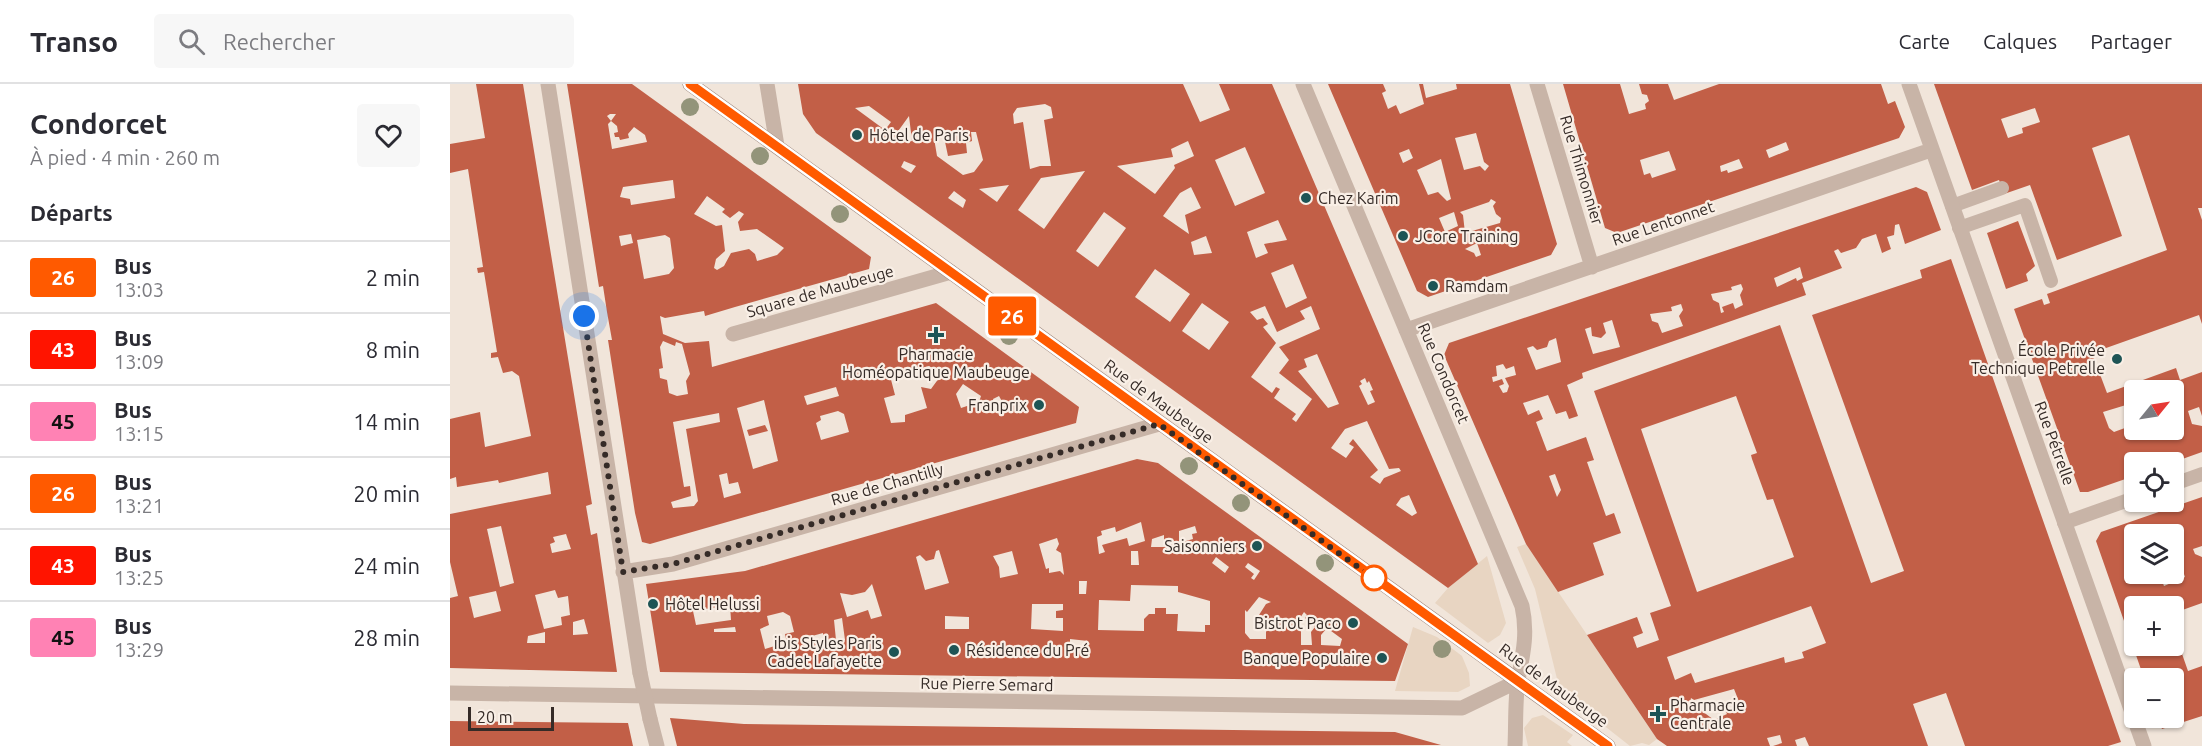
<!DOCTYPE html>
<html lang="fr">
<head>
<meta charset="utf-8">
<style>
  body { margin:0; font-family:Ubuntu,sans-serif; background:#f7f7f7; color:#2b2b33; height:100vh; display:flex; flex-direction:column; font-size:22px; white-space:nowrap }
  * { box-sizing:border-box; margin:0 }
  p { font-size:20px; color:#7c7c81 }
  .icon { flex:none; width:33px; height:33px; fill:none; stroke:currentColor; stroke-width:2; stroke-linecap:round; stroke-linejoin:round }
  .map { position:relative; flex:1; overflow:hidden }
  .sheet { display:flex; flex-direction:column; background:#fff; width:450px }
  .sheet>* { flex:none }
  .badge { padding:0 12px; border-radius:4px; font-size:21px; line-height:39px }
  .needle { width:39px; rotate:60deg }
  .controls { position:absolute; left:1674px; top:296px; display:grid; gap:12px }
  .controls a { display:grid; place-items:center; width:60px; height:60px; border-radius:6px; background:#fff; box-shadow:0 2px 4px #0004; font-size:30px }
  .scale { position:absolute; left:18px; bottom:15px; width:86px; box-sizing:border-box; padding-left:6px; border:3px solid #352b27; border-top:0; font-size:16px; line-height:21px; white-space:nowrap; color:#352b27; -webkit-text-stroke:4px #f9efe6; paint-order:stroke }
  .you { position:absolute; width:30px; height:30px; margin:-15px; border:4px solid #fff; border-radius:50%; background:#1a73e8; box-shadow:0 0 0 9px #1a73e833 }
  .map>.badge { position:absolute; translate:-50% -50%; box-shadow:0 0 0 3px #fff }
  h2 { padding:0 30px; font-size:22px; line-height:54px }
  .round { display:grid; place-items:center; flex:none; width:63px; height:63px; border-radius:6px; background:#f7f7f7 }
  .head { display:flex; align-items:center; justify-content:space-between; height:102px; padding:0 30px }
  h1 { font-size:28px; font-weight:700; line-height:45px }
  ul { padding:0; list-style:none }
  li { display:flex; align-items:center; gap:18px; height:72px; padding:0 30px; border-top:2px solid #e1e1e2 }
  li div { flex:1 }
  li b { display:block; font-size:22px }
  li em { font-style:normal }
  li .badge { min-width:66px; font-weight:700; text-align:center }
  header { display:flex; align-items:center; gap:36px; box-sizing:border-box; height:84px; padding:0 30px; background:#fff; border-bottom:2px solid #e1e1e2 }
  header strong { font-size:28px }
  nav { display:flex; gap:33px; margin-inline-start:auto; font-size:21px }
  .search { width:420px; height:54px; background:#f7f7f7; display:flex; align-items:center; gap:15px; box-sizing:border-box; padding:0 21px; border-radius:6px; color:#7c7c81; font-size:22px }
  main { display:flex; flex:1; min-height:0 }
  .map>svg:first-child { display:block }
</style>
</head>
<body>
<header>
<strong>Transo</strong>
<div class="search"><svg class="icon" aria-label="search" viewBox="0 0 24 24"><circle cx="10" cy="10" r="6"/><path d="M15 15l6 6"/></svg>Rechercher</div>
<nav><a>Carte</a><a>Calques</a><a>Partager</a></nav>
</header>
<main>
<section class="sheet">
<div class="head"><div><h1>Condorcet</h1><p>À pied · 4 min · 260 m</p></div><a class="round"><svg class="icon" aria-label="heart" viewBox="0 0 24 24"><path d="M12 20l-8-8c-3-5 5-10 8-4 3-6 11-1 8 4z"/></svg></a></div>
<h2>Départs</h2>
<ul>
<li><span class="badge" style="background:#ff5a00;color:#fff">26</span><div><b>Bus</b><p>13:03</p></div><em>2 min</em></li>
<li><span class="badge" style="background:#ff1400;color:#fff">43</span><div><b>Bus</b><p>13:09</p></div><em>8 min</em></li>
<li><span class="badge" style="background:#ff82b4;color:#111">45</span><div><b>Bus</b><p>13:15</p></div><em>14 min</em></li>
<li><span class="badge" style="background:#ff5a00;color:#fff">26</span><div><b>Bus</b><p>13:21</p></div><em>20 min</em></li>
<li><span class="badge" style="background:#ff1400;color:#fff">43</span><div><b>Bus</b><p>13:25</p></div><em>24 min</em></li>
<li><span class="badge" style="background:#ff82b4;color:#111">45</span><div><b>Bus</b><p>13:29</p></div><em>28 min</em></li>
</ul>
</section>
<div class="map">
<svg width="1752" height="662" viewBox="0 0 1752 662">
  <rect width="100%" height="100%" fill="#f1e5da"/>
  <!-- plaza -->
  <path fill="#e8d5c2" d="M1076,460L1207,655L1199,661L1192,659L1180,662L1110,607L1085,505L1067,463Z
    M1037,472L1056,539L1050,551L1038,559L985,519L998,504Z
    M963,543L987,553L1012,572L1019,589L1020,602L1008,608L945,607Z
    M1093,631L1123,651L1117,658L1122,662H1078L1074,644L1082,634Z"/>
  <!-- building -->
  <path fill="#c25f47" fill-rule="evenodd" d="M26,0H73L142,420L136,422L141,451L147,449L167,588L0,584V514L8,512L0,478V430L101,410L98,388L49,399L48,396L7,403L6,393L0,395V335L30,328L35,363L81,352L69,292L62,287L53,289L48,273L41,274V269L47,268L34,188L28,189L27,184L33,183L18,85L0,89V60L35,54ZM51,442L64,499L50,503L37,445ZM116,450L121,465L102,469L100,460L105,458L103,453ZM105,506L108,514L118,512L120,531L111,533L112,541L94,545L85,511ZM46,507L51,527L24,534L19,513ZM134,535L138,550L123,551V538ZM95,548V559H77L78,552Z
    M117,0H182L421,173L419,185L285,223L255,232L254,227L215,234L210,232L213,250L235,259L259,257L262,283L486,219L629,323L626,339L200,460L192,458L185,429L158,256H162L157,228L153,202L149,203ZM160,30H166L161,37L167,42L168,48L164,49L165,53H169L170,56L179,54L178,50L184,43L195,51L197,58L162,65L158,40L161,37L157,32ZM223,96L225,114L181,121L180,115L170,113L173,103ZM257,112L275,125L272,128L280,134L289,127L294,130L288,138L290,147L307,145L334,164L327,171L307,177L305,170L299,165L281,169L274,182L267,186L264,184L266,175L275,167L272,141L266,142L244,130ZM181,150L183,159L171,162L169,152ZM215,151L220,154L224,184L219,190L194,195L187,156ZM213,257L225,262L226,258L232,260L240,290L236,297L238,310L227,312L219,309L217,296L210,294L209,285L213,284L210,263ZM479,282L492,290L481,305L471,303L477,324L455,331V338L441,339L434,314L445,311L439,288L450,285L456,288ZM513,300L531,312L529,318L511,324L506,310ZM386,303L389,312L357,321L354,312ZM549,312L554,321L550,329L545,326L543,315ZM314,316L328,377L303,385L287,324ZM388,327L394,330L399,348L371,356L366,339L371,336L370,332ZM269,329L270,338L236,345L248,417L244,422L223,424L221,418L241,412L240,402L234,403L223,338ZM277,389L279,400L288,398L291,409L274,414L269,391Z
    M348,0H733L750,38L780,26L769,0H822L1028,480L998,504L366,49L353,30ZM595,20L601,23L603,34L594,36L601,82H590L580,85L573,38L564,40L563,30L567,24ZM419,22L441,38L435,46L405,24ZM459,32L462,57L457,58L446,50ZM521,48H526L533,76L524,88L513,91L487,72L484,54L494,53L498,72L517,69L516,59L522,57ZM738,57L744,72L724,81L725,84L705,110L667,82L723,73L721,65ZM795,63L815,109L785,122L765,76ZM454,77L466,82L461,89L451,83ZM635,87L594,145L568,126L591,94ZM559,101L547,118L529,105ZM741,103L751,124L735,131L739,150L713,132L730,109ZM504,107L516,116L513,124L498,114ZM654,128L676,144L648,183L626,167ZM828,136L837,156L814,160L818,169L806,174L797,148ZM756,152L762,169L744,171L741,158ZM843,180L857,214L836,224L821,189ZM705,185L740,210L720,238L685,213ZM752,219L779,238L759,266L732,247ZM815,222L827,248L855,235L850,227L861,222L870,245L829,263L839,276L829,289L862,315L846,338L842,335L846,330L824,314L830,305L826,303L822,309L801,293L826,259L813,243L818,240L813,234L807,236L800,228ZM867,270L889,320L878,324L848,287L857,283L854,275ZM915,294L917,299L919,297L923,306L920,307L925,318L918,321L909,302L912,300L910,297ZM917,337L939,385L949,384L951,387L934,394L930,400L920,393L928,386L903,355L899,360L904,363L896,374L881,364L895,345ZM959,411L967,429L962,432L946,421L951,414Z
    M878,0H933L936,7L932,9L938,25L946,21L950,30L974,20L969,0H973L976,14L1007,5L1006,0H1060L1107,160L1101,171L978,213L967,207ZM1026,49L1034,78L1039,82L1035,87L1030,82L1014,86L1005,54ZM959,65L963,74L953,79L949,69ZM991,75L1001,115L997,117L988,108L978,111L967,86ZM1041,115L1046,118L1043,122L1046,130L1051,134L1050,139L1015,149L1013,131L1010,128L1039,118ZM1004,128L1008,142L995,148L989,134ZM1027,159L1031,171L1026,173L1024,169L1015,165Z
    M1113,0H1170L1179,30L1196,25L1195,20L1199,17L1197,11L1192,10L1189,0H1218L1224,16L1269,0H1431L1438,20L1445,17L1455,43L1449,54L1167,149L1155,144ZM1336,58L1339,66L1319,74L1316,66ZM1219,67L1226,86L1202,94L1200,89L1194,91L1190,76ZM1289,75L1293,84L1278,89L1277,86L1271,88L1270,82Z
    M1484,0H1752V124H1748L1752,136V240L1749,231L1642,269L1657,309L1726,284L1730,296L1752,288V332L1749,323L1738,327L1742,340L1752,342V368L1724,378H1684V392L1638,408H1630L1564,225L1592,215L1594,221L1600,219L1597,210L1717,166L1679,51L1642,64L1672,152L1607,176L1580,101L1554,110L1549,96L1522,106ZM1585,24L1590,38L1572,44L1573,49L1558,54L1551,35ZM1713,302L1715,306H1724V345H1684V306H1700ZM1676,321L1683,341L1664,348L1659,344L1653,328Z
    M1466,103L1477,108L1491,146L1455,160L1449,140L1445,141L1444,151L1437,153L1441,165L1432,169L1426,150L1412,155L1406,164L1391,169L1388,165L1384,167L1392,184L1352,199L1356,211L1132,289L1133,294L1117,301L1128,332L1119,335L1116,327L1106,330L1098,311L1073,319L1078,331L1089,326L1093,335L1086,338L1097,367L1136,353L1144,376L1137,378L1156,432L1164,429L1171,449L1143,459L1154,491L1108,508L1076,460L994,271L999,259ZM1350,183L1353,194L1347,197L1346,194L1327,203L1324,194ZM1291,200L1293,205L1290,211L1293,221L1285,225L1283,219L1272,223L1274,228L1271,229L1269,219L1263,216L1261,210L1282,206L1281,203ZM1231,220L1233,226L1229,232L1233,242L1212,249L1208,239L1202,237L1200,230L1222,227L1221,223ZM1162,236L1170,263L1143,270L1135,245L1141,243L1142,252L1151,254L1156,249L1153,239ZM1106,254L1111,278L1086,286L1077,264L1083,262L1087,266L1097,263L1099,257ZM1053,280L1056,285L1064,282L1066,291L1055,294L1059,302L1057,308L1053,309L1049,302L1054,300L1052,295L1043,298L1042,293L1047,292L1046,282ZM1105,390L1111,406L1107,413L1099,392Z
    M1568,137L1585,182L1576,190L1578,197L1556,205L1537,149Z
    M1501,175L1671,658L1658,662H1515L1496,609L1463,620L1478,662H1359L1355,653L1345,656L1347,662H1323L1332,659L1330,651L1317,654L1320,662H1217L1207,655L1137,551L1187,533L1193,549L1183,553L1187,564L1209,556L1200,529L1221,522L1144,307L1330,241L1421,499L1454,487L1362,231L1472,194L1470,186ZM1286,312L1307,369L1301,371L1302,375L1317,416L1323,415L1344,473L1247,508L1191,345ZM1361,522L1376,559L1352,568L1354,574L1335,579L1334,573L1245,599L1241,589L1225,596L1217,573ZM1284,605L1292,625L1287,626L1286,623L1275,626L1277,630L1264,636L1240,618L1241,614L1244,616Z
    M315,341L318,347L299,352L297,346Z
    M687,375L708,379L958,560L945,597L210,588L196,500L295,487ZM691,438L695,457L679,462L677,454L652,461L655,468L649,470L647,453L652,451L651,447L665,443L666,448ZM745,442L747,449L742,450L743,455L729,459V447ZM714,451V463H701L702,455ZM607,454L609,460L606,466L611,469L614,491L610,487L599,489V484L596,485L589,460ZM489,466L499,499L475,506L466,473L470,471L476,477L484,475L486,467ZM562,467L568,490L550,494L549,483L543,472ZM681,467H688L689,481H681ZM766,473L779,483L775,489L762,479ZM798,479L810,487L804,496L801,494L804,490L795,483ZM629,497H637L636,510H629ZM422,500L432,532L421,535L418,526L397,533L390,509L402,511L415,508ZM681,501L728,502V508L760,517V541H755V548L727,547L728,530H716V524H705V530H699L694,535V547L648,546L649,516L680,517ZM809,513L821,518L816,520L809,531L816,534V555H800L795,549V526L797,528ZM582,520H613V526L606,527V534H613V547L581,545ZM280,521L281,536L246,541L243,527ZM333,528L340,532L344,548L335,550L337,559L343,557L342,565H328V561L315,565L310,545L319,541L317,532ZM854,528L857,531L855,534L865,543L861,548L862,561H851V545L844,543ZM495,532L519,533V545H495ZM392,534L395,556H386L384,536ZM285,543L286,548H264V545ZM877,544L892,555L890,562L871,561V551ZM373,549V559H364L362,552ZM620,555L638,557V567L620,565Z
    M1752,413V462L1743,465L1745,470L1752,473V519L1724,529V522H1684V561H1724V547L1738,587L1752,582V632L1712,645L1707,633H1724V594H1694L1646,457L1651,448ZM1684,450H1724V477L1729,475L1735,493L1714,502L1709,489H1684Z
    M220,634L294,640L945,648L991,661L227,662Z
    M0,637L178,639L183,662H0Z"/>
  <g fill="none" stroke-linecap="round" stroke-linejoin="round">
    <!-- lane -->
    <path stroke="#c8b4a7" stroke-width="14" d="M1502,122L1552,104
      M1509,144L1575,121L1601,197
      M1724,400L1752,390
      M1614,439L1684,414"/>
    <!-- street -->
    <path stroke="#c8b4a7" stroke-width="15" d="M98,0L190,589
      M317,0L327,62
      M853,0L1072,522C1078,549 1073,570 1068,596C1065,617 1066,640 1065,662
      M1087,0L1142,183
      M1459,0L1694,662
      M956,246L1481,66
      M283,250L501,188
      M173,488L223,480L709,340
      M0,609L1012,624L1068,597
      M200,635L207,662"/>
    <!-- secondary -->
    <path stroke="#9c8378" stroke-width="15" d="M240,0L1158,662"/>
    <!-- street-bridge -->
    <path stroke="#c8b4a7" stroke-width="15" d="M190,589L200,635"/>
  </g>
  <!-- trees -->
  <g fill="#93947a">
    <circle cx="240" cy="23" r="9"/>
    <circle cx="310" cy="72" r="9"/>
    <circle cx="390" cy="130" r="9"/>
    <circle cx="559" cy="252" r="9"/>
    <circle cx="739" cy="382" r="9"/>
    <circle cx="791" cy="419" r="9"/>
    <circle cx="875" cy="479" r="9"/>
    <circle cx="992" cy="565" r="9"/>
  </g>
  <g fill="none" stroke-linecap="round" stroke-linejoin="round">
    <!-- line casing -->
    <g stroke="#fff" stroke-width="14">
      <path id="line" d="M240,0L1158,662"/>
    </g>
    <!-- line -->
    <use href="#line" stroke="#ff5a00" stroke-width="9"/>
    <!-- walk -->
    <path stroke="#352b27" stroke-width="6" stroke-dasharray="0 10.8" d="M134,232L173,488L223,480L709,340L929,498L924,494"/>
  </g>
  <!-- markers -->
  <g fill="#1e5455" stroke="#f9efe6" stroke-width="2">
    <circle cx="407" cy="51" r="6"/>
    <circle cx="856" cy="114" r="6"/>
    <circle cx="953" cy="152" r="6"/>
    <circle cx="983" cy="202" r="6"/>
    <path d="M483 242h6v6h6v6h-6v6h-6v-6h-6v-6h6z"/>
    <circle cx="1667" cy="275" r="6"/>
    <circle cx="589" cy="321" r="6"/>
    <circle cx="807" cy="462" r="6"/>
    <circle cx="203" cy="520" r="6"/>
    <circle cx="903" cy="539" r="6"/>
    <circle cx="504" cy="566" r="6"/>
    <circle cx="444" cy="568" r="6"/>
    <circle cx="932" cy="574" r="6"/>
    <path d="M1205 621h6v6h6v6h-6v6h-6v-6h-6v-6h6z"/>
  </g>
  <circle fill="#fff" stroke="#ff5a00" stroke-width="3" cx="924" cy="494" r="12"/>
  <g text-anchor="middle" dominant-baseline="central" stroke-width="4.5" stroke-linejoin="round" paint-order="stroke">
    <!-- poi labels -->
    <g font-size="16" fill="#352b27" stroke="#f9efe6" text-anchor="start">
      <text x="419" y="51">Hôtel de Paris</text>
      <text x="868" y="114">Chez Karim</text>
      <text x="965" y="152">JCore Training</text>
      <text x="995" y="202">Ramdam</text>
      <text x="1655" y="266" text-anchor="end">École Privée<tspan x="1655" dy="18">Technique Petrelle</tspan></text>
      <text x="486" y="270" text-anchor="middle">Pharmacie<tspan x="486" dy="18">Homéopatique Maubeuge</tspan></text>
      <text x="577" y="321" text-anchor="end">Franprix</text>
      <text x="795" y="462" text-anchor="end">Saisonniers</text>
      <text x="215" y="520">Hôtel Helussi</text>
      <text x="891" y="539" text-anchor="end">Bistrot Paco</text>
      <text x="432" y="559" text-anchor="end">ibis Styles Paris<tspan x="432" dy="18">Cadet Lafayette</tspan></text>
      <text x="516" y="566">Résidence du Pré</text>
      <text x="920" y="574" text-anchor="end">Banque Populaire</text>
      <text x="1220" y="621">Pharmacie<tspan x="1220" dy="18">Centrale</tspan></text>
    </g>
    <!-- street labels -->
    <g font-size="16" fill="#352b27" stroke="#f9efe6">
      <text transform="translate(1132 86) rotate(73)">Rue Thimonnier</text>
      <text transform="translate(1213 139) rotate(-19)">Rue Lentonnet</text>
      <text transform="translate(370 207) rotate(-16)">Square de Maubeuge</text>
      <text transform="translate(994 289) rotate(67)">Rue Condorcet</text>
      <text transform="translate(709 317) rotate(36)">Rue de Maubeuge</text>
      <text transform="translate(1605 359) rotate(70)">Rue Pétrelle</text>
      <text transform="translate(437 400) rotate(-16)">Rue de Chantilly</text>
      <text transform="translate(537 600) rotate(1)">Rue Pierre Semard</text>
      <text transform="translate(1104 601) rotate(36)">Rue de Maubeuge</text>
    </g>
  </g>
</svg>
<div class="controls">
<a><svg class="needle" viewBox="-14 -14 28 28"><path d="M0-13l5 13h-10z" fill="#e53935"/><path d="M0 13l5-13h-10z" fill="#7c7c81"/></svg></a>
<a><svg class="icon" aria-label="locate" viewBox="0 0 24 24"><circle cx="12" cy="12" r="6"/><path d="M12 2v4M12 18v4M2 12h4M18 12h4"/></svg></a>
<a><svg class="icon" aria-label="layers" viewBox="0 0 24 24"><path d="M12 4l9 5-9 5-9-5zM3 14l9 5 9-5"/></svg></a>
<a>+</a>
<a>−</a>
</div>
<div class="scale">20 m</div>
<div class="you" style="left:134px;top:232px"></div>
<b class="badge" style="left:562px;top:232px;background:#ff5a00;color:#fff">26</b>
</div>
</main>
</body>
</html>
